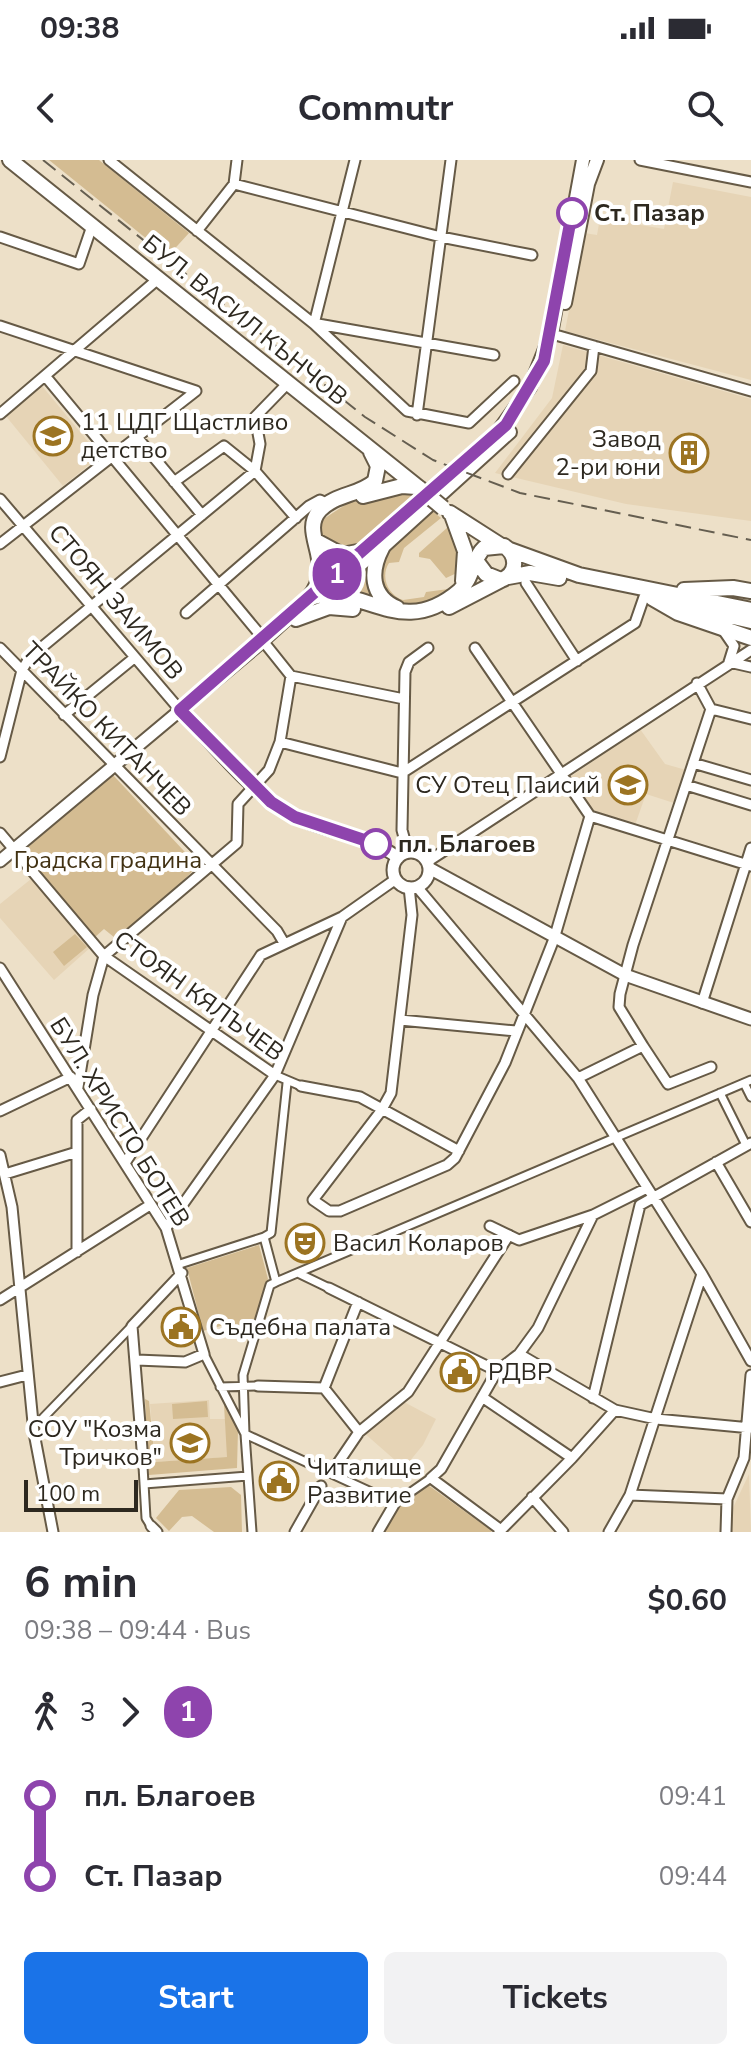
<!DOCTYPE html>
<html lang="en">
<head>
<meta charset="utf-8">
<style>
  body { margin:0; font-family:"Nunito Sans",sans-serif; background:#f2f2f3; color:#2b2b33; height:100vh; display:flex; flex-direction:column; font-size:30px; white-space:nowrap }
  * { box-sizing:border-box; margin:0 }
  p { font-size:26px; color:#7c7c81 }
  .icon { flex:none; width:44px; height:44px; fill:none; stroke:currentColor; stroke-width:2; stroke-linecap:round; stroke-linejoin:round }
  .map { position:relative; height:1372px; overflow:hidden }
  .side { display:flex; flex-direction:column; background:#fff; flex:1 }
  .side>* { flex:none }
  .badge { padding:0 16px; border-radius:26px; font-size:28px; line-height:52px }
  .scale { position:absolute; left:24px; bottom:20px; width:114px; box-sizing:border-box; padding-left:8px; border:4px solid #2d281f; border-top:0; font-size:22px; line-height:28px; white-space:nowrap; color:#2d281f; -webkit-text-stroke:6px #fff; paint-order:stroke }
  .map>.badge { position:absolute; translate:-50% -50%; box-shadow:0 0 0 4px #fff }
  .legs { display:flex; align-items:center; gap:12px; height:88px; padding:0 24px; font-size:26px }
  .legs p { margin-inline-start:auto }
  .headline { display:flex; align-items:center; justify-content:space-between; height:136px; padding:0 24px }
  h1 { font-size:44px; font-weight:700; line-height:60px }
  .cta { display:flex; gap:16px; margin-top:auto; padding:16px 24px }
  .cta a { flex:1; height:92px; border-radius:12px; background:#1a73e8; color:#fff; font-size:32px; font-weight:700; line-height:92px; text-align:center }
  .cta a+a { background:#f2f2f3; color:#2b2b33 }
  ul { padding:0 24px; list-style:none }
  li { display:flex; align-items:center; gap:28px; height:80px; font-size:30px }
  li i { display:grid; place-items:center; width:12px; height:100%; margin:0 10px; background:currentColor }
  li i::after { content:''; width:20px; height:20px; margin:-10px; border:6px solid; border-radius:50%; background:#fff }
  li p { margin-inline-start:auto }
  li:first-child i { background:linear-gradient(#0000 50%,currentColor 0) }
  li:last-child i { background:linear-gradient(currentColor 50%,#0000 0) }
  .status { display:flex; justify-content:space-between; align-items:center; height:56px; padding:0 40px; background:#fff; direction:ltr }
  .status svg { height:22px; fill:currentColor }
  header { display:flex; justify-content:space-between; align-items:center; height:104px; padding:0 24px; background:#fff; font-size:36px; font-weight:700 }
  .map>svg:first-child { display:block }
</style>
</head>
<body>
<div class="status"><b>09:38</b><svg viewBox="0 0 49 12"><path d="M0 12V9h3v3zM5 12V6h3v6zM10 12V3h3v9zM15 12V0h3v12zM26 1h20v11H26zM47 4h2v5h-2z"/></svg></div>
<header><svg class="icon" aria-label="back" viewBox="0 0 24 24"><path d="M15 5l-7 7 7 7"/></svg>Commutr<svg class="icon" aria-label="search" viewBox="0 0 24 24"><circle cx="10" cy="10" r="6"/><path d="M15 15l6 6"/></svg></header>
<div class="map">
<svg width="751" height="1372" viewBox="0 0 751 1372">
  <rect width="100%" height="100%" fill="#ede0c8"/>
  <!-- built -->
  <path fill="#e6d4b6" d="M673,22L751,37V220L565,171L584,73L597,75L600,58L664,69Z
    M563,185L751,239V361L626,344L495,313L552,238Z
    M42,226L100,296L63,326L5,255Z
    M640,569L665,604L686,610L674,643L646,634L635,665L594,653L570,617Z
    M31,719L91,787L54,820L0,758V744Z
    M209,1240L210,1259H225L228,1297L155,1302L150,1244Z
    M404,1242L436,1259L423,1285L404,1308L363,1272Z
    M749,1314L751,1372H732V1350Z"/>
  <!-- green -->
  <path fill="#d4bc92" d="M49,0H99L189,73L168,96Z
    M406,329L417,339L357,388L346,391L322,380V360L348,343Z
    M431,350L441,358L404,388L399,402L389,403C380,417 388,435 403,440L424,437L426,432L456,428L440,439L406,448C379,433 378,425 382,395Z
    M448,367L463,391L459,412L446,418L430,399L419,397V393Z
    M371,402L384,445L334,433Z
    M113,615L198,706L120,782L104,769L94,778L21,693Z
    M75,774L87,787L64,806L53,792Z
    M259,1085L268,1119L251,1169L224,1165L203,1171L187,1108Z
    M145,1239L149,1241L155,1302L227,1297L224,1245L231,1248L238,1270L237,1308L149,1315Z
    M207,1241L208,1257L173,1259L172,1244Z
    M428,1325L492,1371L491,1372H383L397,1348Z
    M231,1327L241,1335L242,1372H214L192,1356L182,1357L169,1371L156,1358L179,1330Z"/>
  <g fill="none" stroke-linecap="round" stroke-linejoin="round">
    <!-- pedestrian casing -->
    <g stroke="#665a46" stroke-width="11">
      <path id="pedestrian" d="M275,915L301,926
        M287,923L271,1073L264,1077L276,1122L270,1125L243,1215L245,1274L395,1343L431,1318
        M744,923L751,937
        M720,933L746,985
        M180,1104L264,1077
        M298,1113L329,1128
        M276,1122L751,920
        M204,1194L245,1274L252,1372
        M220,1227L258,1226
        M43,1258L132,1166
        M142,1289L146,1358L151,1366
        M144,1324L248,1316"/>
    </g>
    <!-- minor casing -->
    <g stroke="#665a46" stroke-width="13">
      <path id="minor" d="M109,0L314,164L407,251L469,263L514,221
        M640,0L751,22
        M234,24L441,77L532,95
        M197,71L234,24L237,0
        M0,77L79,104L92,66
        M314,164L355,0
        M318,164L494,195
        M0,166L196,231
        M559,176L751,231
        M46,217L257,471
        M0,254L158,119
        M417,255L451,0
        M136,276L202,355
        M508,314L591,211L594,186
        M174,322L224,286L255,311L296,358
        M0,339L180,550
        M0,384L196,231
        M526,423L577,501
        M186,453L309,346L320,340L328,344
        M723,470L734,486L729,502
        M263,481L291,516L404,539
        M0,488L277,771L284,783
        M475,488L590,656L751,706
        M729,502L751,507
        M697,523L711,549L751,559
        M64,555L134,498
        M280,582L402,613L635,463L644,437
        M0,597L22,510L30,497L255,311L260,284L255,257L288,223
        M693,603L751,620
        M686,625L751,645
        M0,673L104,796L275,915
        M408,692L402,670L405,512L409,502L428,488
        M427,702L751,490
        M409,727L412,755L391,933L381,951L313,1040L329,1051H340L447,1005L455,998L505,903L554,779L590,656
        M417,727L578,918L702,1114L751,1201
        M0,808L166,1068L204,1194L185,1202L137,1200
        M702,843L751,688
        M400,860L516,871
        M643,886L619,847L620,834L633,785L711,549
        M578,918L643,886L668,924L711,907
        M301,926L360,937L459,991
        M78,927L93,835L104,796L237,683L238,644L269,610L280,582L291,516
        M0,951L71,917
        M0,995L12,1047L34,1273L53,1372
        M716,1002L751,1062
        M125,1003L261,795L342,757L396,719
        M5,1014L77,992
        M490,1066L519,1080L593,1055L647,1028
        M166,1068L275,915L342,757
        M77,1092V960L91,949
        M329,1128L497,1211
        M0,1140L150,1045
        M519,1194L615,1250L656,1259L751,1268
        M0,1222L27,1215
        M258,1226L324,1228L359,1272
        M324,1228L358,1142
        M482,1237L572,1298
        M593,1238L640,1045L751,983
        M142,1289L132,1166L182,1113
        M336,1306L359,1272L408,1232L509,1075
        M630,1335L727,1339
        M532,1337L563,1372
        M151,1366L157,1372
        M501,1370L431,1318L441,1309L497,1211L519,1194L538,1168L593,1055
        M295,1372L321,1326
        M378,1372L395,1343
        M499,1372L572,1298L615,1250
        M609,1372L630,1335L702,1114
        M726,1372L727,1339L744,1298L751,1215"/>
    </g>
    <!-- tertiary casing -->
    <g stroke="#665a46" stroke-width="15">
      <path id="tertiary" d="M324,436L381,388
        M180,550C215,586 250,633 294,656C327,674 369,674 398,698
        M393 710a18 18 0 1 1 36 0a18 18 0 1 1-36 0Z
        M0,701L263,481L362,391
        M429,708L625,815L751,859"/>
    </g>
    <!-- secondary casing -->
    <g stroke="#665a46" stroke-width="16">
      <path id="secondary" d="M565,143L588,24L597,0
        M382,388L510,272
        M363,391L495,276L530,227L551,174L583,0"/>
    </g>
    <!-- primary casing -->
    <g stroke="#665a46" stroke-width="18">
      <path id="primary" d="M10,0L419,328
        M363,336L402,326L416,327
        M450,353L500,385
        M452,355L465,391L463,421
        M316,381L342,395L363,391
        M382,388C370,411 370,436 397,448
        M510,390L579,415L751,450
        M508,417L530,413L559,418
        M684,430L733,428L751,431
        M309,438C362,421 399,482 459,431C473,419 472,399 484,388L504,386C518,395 518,414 501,420L486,414L477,402
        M309,438C338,402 298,374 320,350C335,334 360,335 375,321L378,306L371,292
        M652,438L678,453L751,478
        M673,443L751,461
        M449,447L501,420
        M296,459L329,447L353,449"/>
    </g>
    <!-- pedestrian -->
    <use href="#pedestrian" stroke="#fff" stroke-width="7"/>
    <!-- minor -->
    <use href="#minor" stroke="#fff" stroke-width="9"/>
    <!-- tertiary -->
    <use href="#tertiary" stroke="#fff" stroke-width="11"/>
    <!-- secondary -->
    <use href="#secondary" stroke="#fff" stroke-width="12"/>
    <!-- primary -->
    <use href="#primary" stroke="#fff" stroke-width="14"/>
    <!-- rail -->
    <path stroke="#655e50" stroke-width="2" stroke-dasharray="16 8" stroke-linecap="butt" d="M43,0L365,257L433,300L520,333L751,380"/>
    <!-- primary-bridge casing -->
    <g stroke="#665a46" stroke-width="18" stroke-linecap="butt">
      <path id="primary-bridge" d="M419,328L443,348"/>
    </g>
    <!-- primary-bridge -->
    <use href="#primary-bridge" stroke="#fff" stroke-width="14"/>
  </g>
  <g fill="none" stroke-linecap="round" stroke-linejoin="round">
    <!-- line-1 casing -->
    <g stroke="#fff" stroke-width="18">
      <path id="line-1" d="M376,684L295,657L271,642L180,550L506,265L544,201L572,53"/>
    </g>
    <!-- line-1 -->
    <use href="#line-1" stroke="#8e44ad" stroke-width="12"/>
  </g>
  <!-- icons -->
  <defs>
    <g id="school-ring" transform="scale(2)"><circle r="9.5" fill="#fff" stroke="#9c7422" stroke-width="1.5"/><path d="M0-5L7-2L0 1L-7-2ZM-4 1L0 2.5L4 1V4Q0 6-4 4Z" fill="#9c7422"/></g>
    <g id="building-ring" transform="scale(2)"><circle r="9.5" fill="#fff" stroke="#9c7422" stroke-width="1.5"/><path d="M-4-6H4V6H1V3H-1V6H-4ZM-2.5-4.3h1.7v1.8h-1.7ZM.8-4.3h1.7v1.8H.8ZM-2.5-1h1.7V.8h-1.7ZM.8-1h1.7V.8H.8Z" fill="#9c7422"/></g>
    <g id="theatre-ring" transform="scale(2)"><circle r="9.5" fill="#fff" stroke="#9c7422" stroke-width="1.5"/><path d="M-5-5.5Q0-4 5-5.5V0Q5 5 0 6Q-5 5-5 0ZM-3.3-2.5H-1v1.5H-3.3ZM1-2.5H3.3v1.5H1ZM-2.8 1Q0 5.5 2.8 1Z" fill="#9c7422"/></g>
    <g id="civic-ring" transform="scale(2)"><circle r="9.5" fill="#fff" stroke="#9c7422" stroke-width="1.5"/><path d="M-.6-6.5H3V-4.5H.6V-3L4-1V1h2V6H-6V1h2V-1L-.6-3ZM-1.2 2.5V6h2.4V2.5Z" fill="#9c7422"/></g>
  </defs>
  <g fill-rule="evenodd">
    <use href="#school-ring" x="53" y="276"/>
    <use href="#building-ring" x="689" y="293"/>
    <use href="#school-ring" x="628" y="625"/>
    <use href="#theatre-ring" x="305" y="1083"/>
    <use href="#civic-ring" x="181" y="1167"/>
    <use href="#civic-ring" x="460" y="1212"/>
    <use href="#school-ring" x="190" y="1283"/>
    <use href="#civic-ring" x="279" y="1321"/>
  </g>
  <!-- markers -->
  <g fill="#fff" stroke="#8e44ad" stroke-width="4">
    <circle cx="572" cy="53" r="14"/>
    <circle cx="376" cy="684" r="14"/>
  </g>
  <g text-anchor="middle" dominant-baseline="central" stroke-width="8" stroke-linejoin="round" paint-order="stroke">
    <!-- stop labels -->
    <g font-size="24" font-weight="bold" fill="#2d281f" stroke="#fff" text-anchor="start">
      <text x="594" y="53">Ст. Пазар</text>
      <text x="398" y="684">пл. Благоев</text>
    </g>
    <!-- street labels -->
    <g font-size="24" fill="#2d281f" stroke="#fff">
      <text transform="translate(245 160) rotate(39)">БУЛ. ВАСИЛ КЪНЧОВ</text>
      <text transform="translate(116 442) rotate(50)">СТОЯН ЗАИМОВ</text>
      <text transform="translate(107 569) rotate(46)">ТРАЙКО КИТАНЧЕВ</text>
      <text transform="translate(199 836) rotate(36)">СТОЯН КЯЛЪЧЕВ</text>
      <text transform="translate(120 962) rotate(58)">БУЛ. ХРИСТО БОТЕВ</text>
    </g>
    <!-- poi labels -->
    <g font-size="24" fill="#2d281f" stroke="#fff" text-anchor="start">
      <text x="81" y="262">11 ЦДГ Щастливо<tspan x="81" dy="28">детство</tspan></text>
      <text x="661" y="279" text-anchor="end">Завод<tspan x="661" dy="28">2-ри юни</tspan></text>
      <text x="600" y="625" text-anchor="end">СУ Отец Паисий</text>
      <text x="333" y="1083">Васил Коларов</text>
      <text x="209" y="1167">Съдебна палата</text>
      <text x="488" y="1212">РДВР</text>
      <text x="162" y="1269" text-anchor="end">СОУ "Козма<tspan x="162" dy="28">Тричков"</tspan></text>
      <text x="307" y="1307">Читалище<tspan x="307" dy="28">Развитие</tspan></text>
    </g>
    <!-- park labels -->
    <g font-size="24" fill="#413112" stroke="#fff">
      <text x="108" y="700">Градска градина</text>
    </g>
  </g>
</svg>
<div class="scale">100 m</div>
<b class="badge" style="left:337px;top:414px;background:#8e44ad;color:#fff">1</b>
</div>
<section class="side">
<div class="headline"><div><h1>6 min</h1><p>09:38 – 09:44 · Bus</p></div><b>$0.60</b></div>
<div class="legs"><svg class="icon" aria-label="walk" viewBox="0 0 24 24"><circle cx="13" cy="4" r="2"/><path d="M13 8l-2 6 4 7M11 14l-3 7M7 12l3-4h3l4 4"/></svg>3<svg class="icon" aria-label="forward" viewBox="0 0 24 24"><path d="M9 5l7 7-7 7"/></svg><b class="badge" style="background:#8e44ad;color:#fff">1</b></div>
<ul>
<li><i style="color:#8e44ad"></i><b>пл. Благоев</b><p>09:41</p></li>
<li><i style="color:#8e44ad"></i><b>Ст. Пазар</b><p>09:44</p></li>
</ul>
<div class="cta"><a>Start</a><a>Tickets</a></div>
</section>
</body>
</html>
